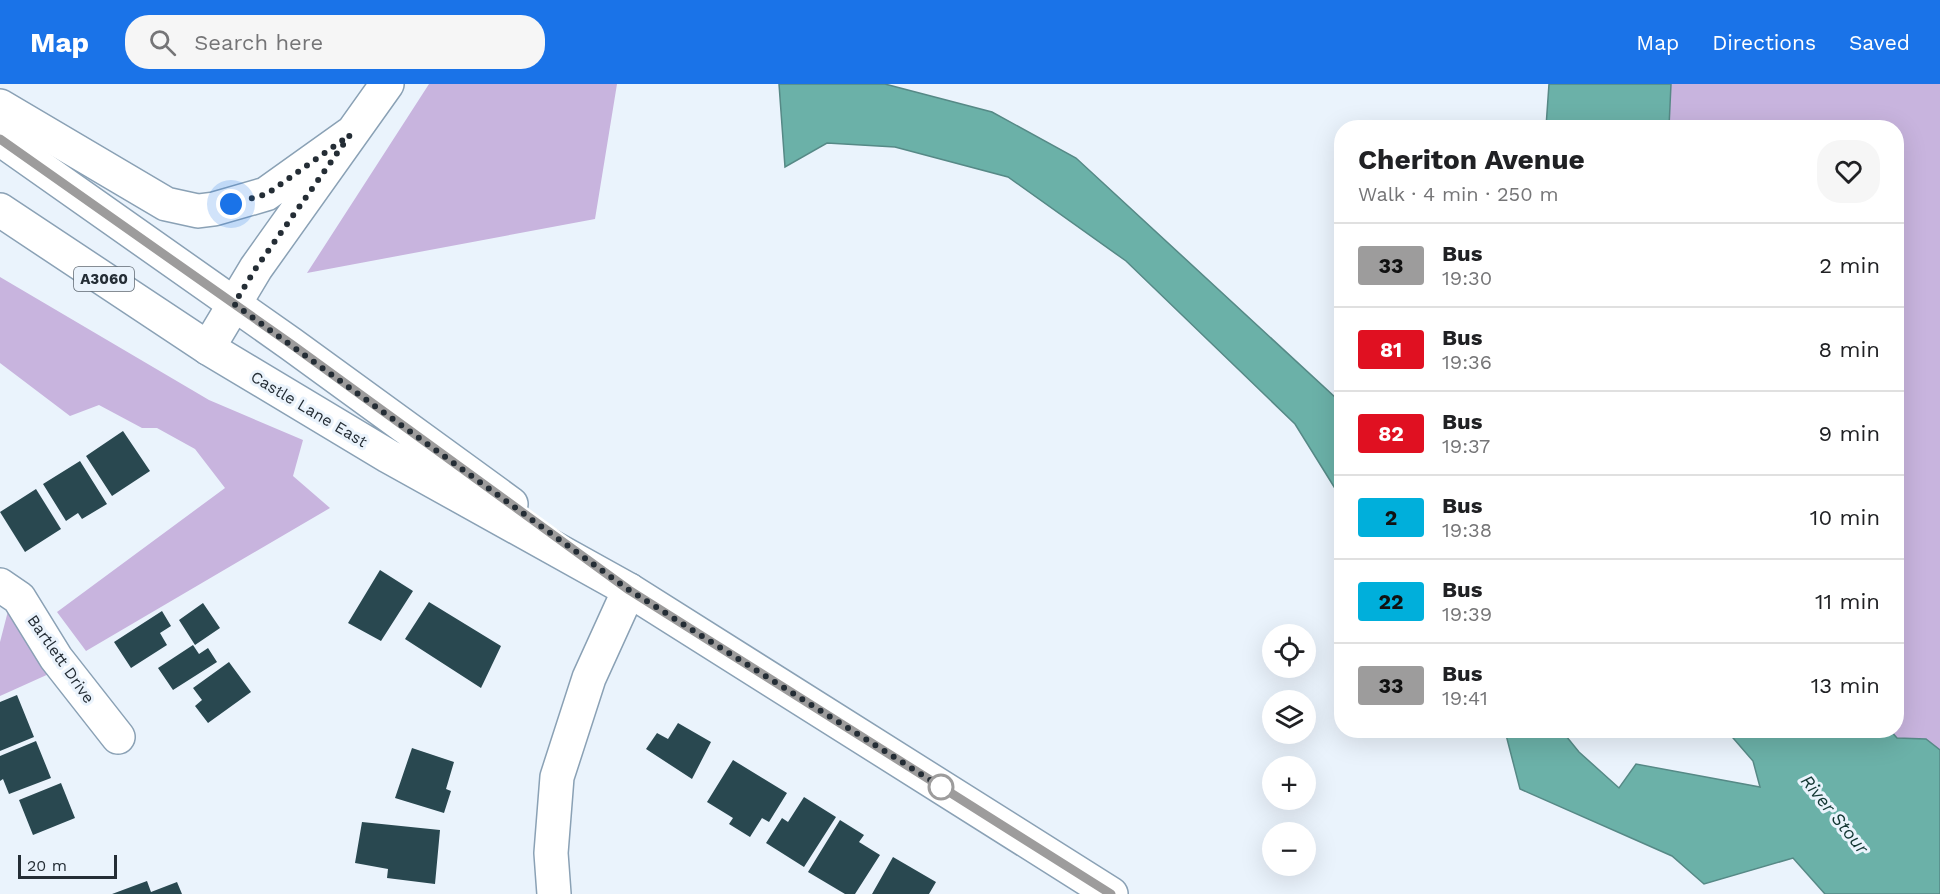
<!DOCTYPE html>
<html lang="en">
<head>
<meta charset="utf-8">
<style>
  body { margin:0; font-family:"Work Sans",sans-serif; background:#f6f6f6; color:#202124; height:100vh; display:flex; flex-direction:column; font-size:22px; white-space:nowrap }
  * { box-sizing:border-box; margin:0 }
  p { font-size:20px; color:#757577 }
  .icon { flex:none; width:33px; height:33px; fill:none; stroke:currentColor; stroke-width:2; stroke-linecap:round; stroke-linejoin:round }
  .map { position:relative; flex:1; overflow:hidden }
  .details { position:absolute; left:1334px; top:36px; width:570px; height:618px; display:flex; flex-direction:column; background:#fff; border-radius:24px; box-shadow:0 6px 24px #0002 }
  .details>* { flex:none }
  .badge { padding:0 12px; border-radius:4px; font-size:21px; line-height:39px }
  .tools { position:absolute; left:1262px; top:540px; display:grid; gap:12px }
  .tools a { display:grid; place-items:center; width:54px; height:54px; border-radius:50%; background:#fff; box-shadow:0 6px 24px #0002; font-size:30px }
  .scale { position:absolute; left:18px; bottom:15px; width:99px; box-sizing:border-box; padding-left:6px; border:3px solid #242d35; border-top:0; font-size:16px; line-height:21px; white-space:nowrap; color:#242d35; -webkit-text-stroke:4px #eaf3fc; paint-order:stroke }
  .you { position:absolute; width:30px; height:30px; margin:-15px; border:4px solid #fff; border-radius:50%; background:#1a73e8; box-shadow:0 0 0 9px #1a73e833 }
  .map>.badge { position:absolute; translate:-50% -50%; box-shadow:0 0 0 3px #fff }
  .round { display:grid; place-items:center; flex:none; width:63px; height:63px; border-radius:24px; background:#f6f6f6 }
  .overview { display:flex; align-items:center; justify-content:space-between; height:102px; padding:0 24px }
  h1 { font-size:28px; font-weight:700; line-height:45px }
  ul { padding:0; list-style:none }
  li { display:flex; align-items:center; gap:18px; height:84px; padding:0 24px; border-top:2px solid #e0e0e0 }
  li div { flex:1 }
  li b { display:block; font-size:22px }
  li em { font-style:normal }
  li .badge { min-width:66px; font-weight:700; text-align:center }
  header { display:flex; align-items:center; gap:36px; box-sizing:border-box; height:84px; padding:0 30px; background:#1a73e8; color:#fff }
  header strong { font-size:28px }
  nav { display:flex; gap:33px; margin-inline-start:auto; font-size:21px }
  .search { width:420px; height:54px; background:#f6f6f6; display:flex; align-items:center; gap:15px; box-sizing:border-box; padding:0 21px; border-radius:24px; color:#757577; font-size:22px }
  .map>svg:first-child { display:block }
</style>
</head>
<body>
<header>
<strong>Map</strong>
<div class="search"><svg class="icon" aria-label="search" viewBox="0 0 24 24"><circle cx="10" cy="10" r="6"/><path d="M15 15l6 6"/></svg>Search here</div>
<nav><a>Map</a><a>Directions</a><a>Saved</a></nav>
</header>
<div class="map">
<svg width="1940" height="810" viewBox="0 0 1940 810">
  <rect width="100%" height="100%" fill="#eaf3fc"/>
  <!-- green -->
  <path fill="#c8b4de" d="M429,0H617L595,135L307,189Z
    M1671,0H1940V666L1926,655L1897,654L1890,647L1896,646V44H1669Z
    M0,193L209,316L303,356L293,392L330,424L86,567L57,528L225,404L195,365L157,344H142L99,321L70,332L0,279Z
    M8,527L51,589L0,612V558Z"/>
  <!-- water -->
  <path fill="#6bb1a8" stroke="#568986" stroke-width="1.5" d="M779,0H885L992,28L1076,74L1337,315L1341,323V414L1295,340L1126,177L1008,93L895,63L827,59L785,83Z
    M1549,0H1671L1669,43H1546Z
    M1890,646L1897,654L1926,655L1940,666V810H1825L1793,774L1704,800L1672,772L1520,705L1505,647H1562L1579,668L1619,704L1636,680L1760,703L1753,677L1727,647Z"/>
  <!-- building -->
  <path fill="#294850" d="M123,347L150,387L112,412L86,372Z
    M80,377L107,420L82,435L78,429L66,437L43,400Z
    M36,405L61,445L25,468L0,428Z
    M380,486L413,507L381,557L348,539Z
    M429,518L501,562L481,604L405,555Z
    M203,519L220,544L195,561L179,536Z
    M162,527L171,542L160,549L167,561L131,584L114,558Z
    M193,561L199,570L208,564L217,578L173,606L158,584Z
    M229,578L251,608L208,639L195,622L202,616L193,604Z
    M17,611L34,653L0,667V618Z
    M678,639L711,658L692,695L646,665L657,649L668,655Z
    M36,657L51,694L9,710L3,695L0,697V672Z
    M412,664L454,678L446,705L451,707L444,729L395,714Z
    M733,676L787,709L769,738L762,734L750,753L729,740L733,734L707,718Z
    M61,699L75,734L33,751L19,716Z
    M804,713L836,733L804,783L766,759L782,734L788,738Z
    M840,736L864,751L859,758L880,771L855,810H845L808,788Z
    M362,738L440,746L435,800L387,794L388,785L355,779Z
    M893,773L936,798L929,810H872Z
    M147,797L151,808L177,798L182,810H112Z"/>
  <g fill="none" stroke-linecap="round" stroke-linejoin="round">
    <!-- street casing -->
    <g stroke="#8aa1b5" stroke-width="36">
      <path id="street" d="M0,22L166,120L198,127L214,125L266,110L350,50
        M208,264L256,184L387,0
        M0,501L19,514L56,574L118,653
        M554,810L551,769L557,693L589,594L629,506"/>
    </g>
    <!-- primary casing -->
    <g stroke="#8aa1b5" stroke-width="36">
      <path id="primary" d="M0,55L291,260L511,420
        M0,126L208,264L388,372L629,506L1111,810"/>
    </g>
    <!-- street -->
    <use href="#street" stroke="#fff" stroke-width="33"/>
    <!-- primary -->
    <use href="#primary" stroke="#fff" stroke-width="33"/>
  </g>
  <g fill="none" stroke-linecap="round" stroke-linejoin="round">
    <!-- line casing -->
    <g stroke="#fff" stroke-width="14">
      <path id="line" d="M0,55L291,260L629,506L1111,810"/>
    </g>
    <!-- line -->
    <use href="#line" stroke="#9d9c9c" stroke-width="9"/>
    <!-- walk -->
    <path stroke="#242d35" stroke-width="6" stroke-dasharray="0 10.8" d="M231,120L267,110L350,51L256,184L234,220L629,506L951,709L941,703"/>
  </g>
  <!-- markers -->
  <circle fill="#fff" stroke="#9d9c9c" stroke-width="3" cx="941" cy="703" r="12"/>
  <g text-anchor="middle" dominant-baseline="central" stroke-width="6" stroke-linejoin="round" paint-order="stroke">
    <!-- shield labels -->
    <rect fill="#eaf3fc" stroke="#5f6871" stroke-width="1.5" x="74" y="183" width="60" height="24" rx="4.5"/>
    <g font-size="15" font-weight="bold" fill="#242d35">
      <text x="104" y="195">A3060</text>
    </g>
    <!-- street labels -->
    <g font-size="16" fill="#242d35" stroke="#eaf3fc">
      <text transform="translate(309 325) rotate(31)">Castle Lane East</text>
      <text transform="translate(61 575) rotate(55)">Bartlett Drive</text>
    </g>
    <!-- water labels -->
    <g font-size="18" font-style="italic" fill="#133733" stroke="#eaf3fc">
      <text transform="translate(1835 730) rotate(51)">River Stour</text>
    </g>
  </g>
</svg>
<div class="tools">
<a><svg class="icon" aria-label="locate" viewBox="0 0 24 24"><circle cx="12" cy="12" r="6"/><path d="M12 2v4M12 18v4M2 12h4M18 12h4"/></svg></a>
<a><svg class="icon" aria-label="layers" viewBox="0 0 24 24"><path d="M12 4l9 5-9 5-9-5zM3 14l9 5 9-5"/></svg></a>
<a>+</a>
<a>−</a>
</div>
<div class="scale">20 m</div>
<div class="you" style="left:231px;top:120px"></div>
<section class="details">
<div class="overview"><div><h1>Cheriton Avenue</h1><p>Walk · 4 min · 250 m</p></div><a class="round"><svg class="icon" aria-label="heart" viewBox="0 0 24 24"><path d="M12 20l-8-8c-3-5 5-10 8-4 3-6 11-1 8 4z"/></svg></a></div>
<ul>
<li><span class="badge" style="background:#9d9c9c;color:#111">33</span><div><b>Bus</b><p>19:30</p></div><em>2 min</em></li>
<li><span class="badge" style="background:#e01021;color:#fff">81</span><div><b>Bus</b><p>19:36</p></div><em>8 min</em></li>
<li><span class="badge" style="background:#e01021;color:#fff">82</span><div><b>Bus</b><p>19:37</p></div><em>9 min</em></li>
<li><span class="badge" style="background:#00afdb;color:#111">2</span><div><b>Bus</b><p>19:38</p></div><em>10 min</em></li>
<li><span class="badge" style="background:#00afdb;color:#111">22</span><div><b>Bus</b><p>19:39</p></div><em>11 min</em></li>
<li><span class="badge" style="background:#9d9c9c;color:#111">33</span><div><b>Bus</b><p>19:41</p></div><em>13 min</em></li>
</ul>
</section>
</div>
</body>
</html>
